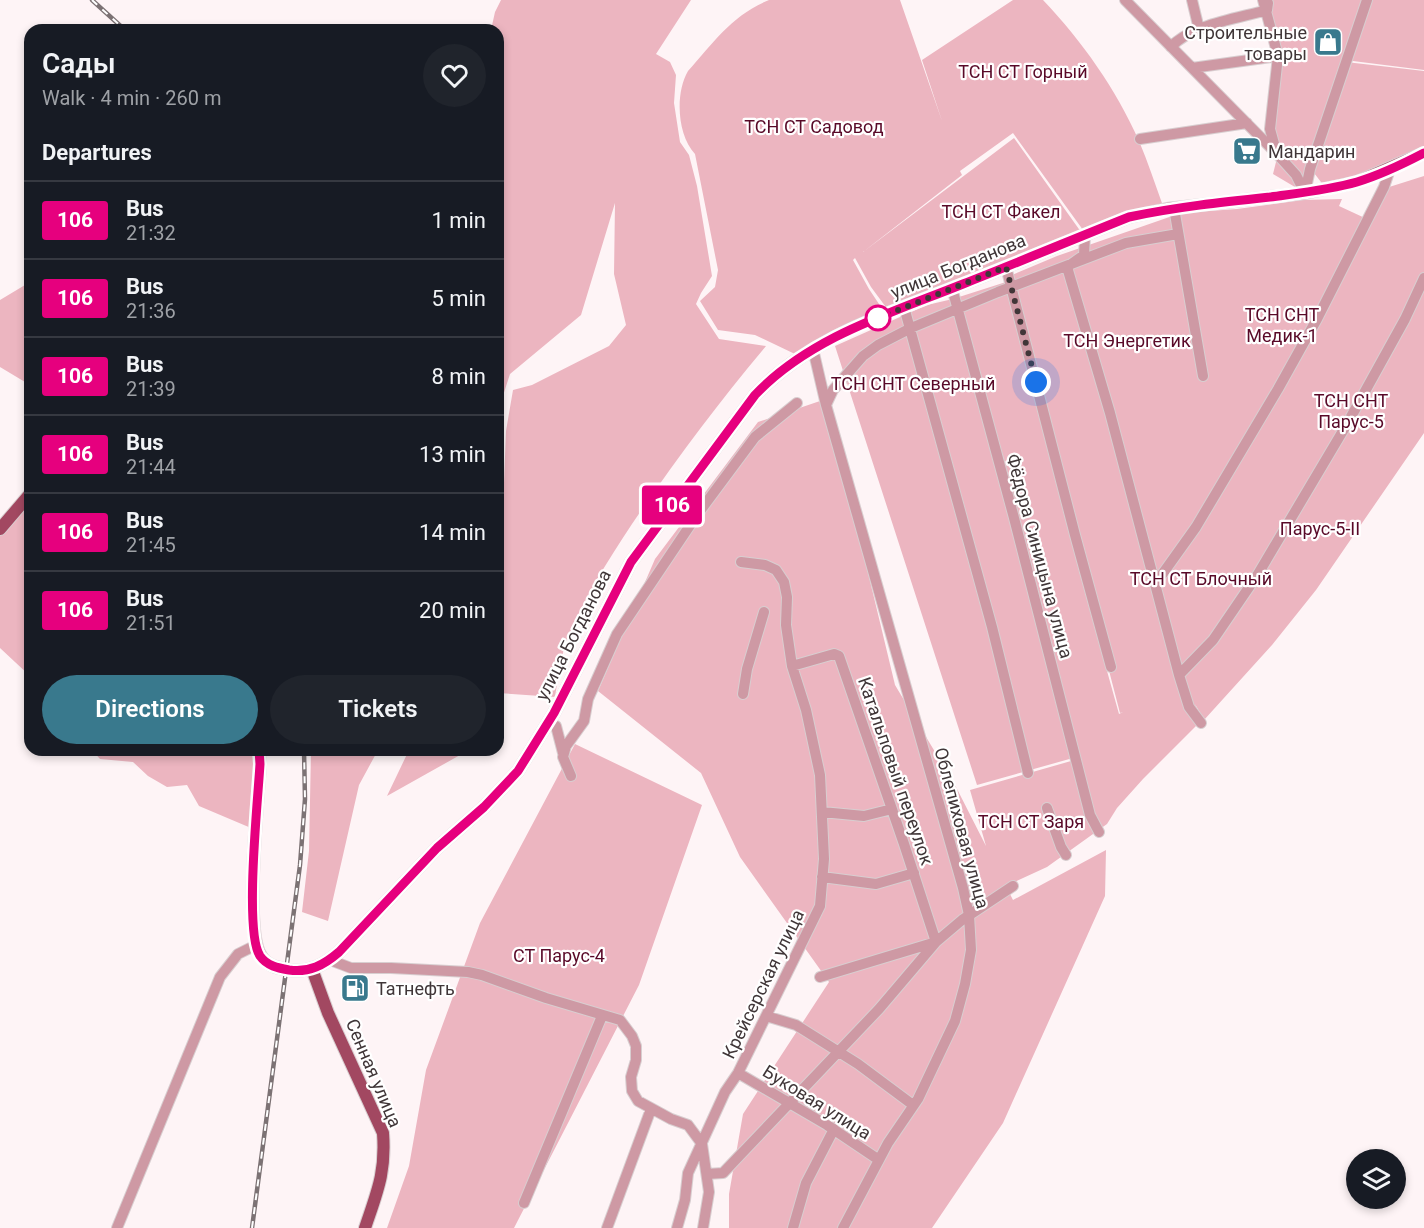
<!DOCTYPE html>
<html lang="en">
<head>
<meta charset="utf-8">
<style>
  body { margin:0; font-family:Roboto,sans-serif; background:#20242c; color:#f1f3f6; height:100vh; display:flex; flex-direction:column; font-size:22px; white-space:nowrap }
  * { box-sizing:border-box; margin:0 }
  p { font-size:20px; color:#9ea1a6 }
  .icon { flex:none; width:33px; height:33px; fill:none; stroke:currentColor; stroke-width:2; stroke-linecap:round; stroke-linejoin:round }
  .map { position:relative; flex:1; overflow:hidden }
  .drawer { position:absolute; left:24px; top:24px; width:480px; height:732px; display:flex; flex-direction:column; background:#171b24; border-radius:18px; box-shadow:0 3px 9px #0003 }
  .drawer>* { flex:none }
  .badge { padding:0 12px; border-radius:4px; font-size:21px; line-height:39px }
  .controls { position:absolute; left:1346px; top:1149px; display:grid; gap:12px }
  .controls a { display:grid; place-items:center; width:60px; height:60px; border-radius:50%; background:#171b24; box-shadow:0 3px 9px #0003; font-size:30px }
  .you { position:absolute; width:30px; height:30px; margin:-15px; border:4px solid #fff; border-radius:50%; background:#1a73e8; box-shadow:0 0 0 9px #1a73e833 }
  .map>.badge { position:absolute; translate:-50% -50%; box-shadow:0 0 0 3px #fff }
  h2 { padding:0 18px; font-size:22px; line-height:54px }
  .round { display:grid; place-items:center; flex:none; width:63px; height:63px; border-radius:32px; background:#20242c }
  .headline { display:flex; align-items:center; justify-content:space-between; height:102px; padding:0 18px }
  h1 { font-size:28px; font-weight:600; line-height:45px }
  .primary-button { display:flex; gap:12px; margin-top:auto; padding:12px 18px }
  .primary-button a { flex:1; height:69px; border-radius:36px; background:#39798d; color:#fff; font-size:24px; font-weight:600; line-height:69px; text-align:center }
  .primary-button a+a { background:#20242c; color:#f1f3f6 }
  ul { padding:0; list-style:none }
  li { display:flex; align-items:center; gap:18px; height:78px; padding:0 18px; border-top:2px solid #363941 }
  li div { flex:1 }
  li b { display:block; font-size:22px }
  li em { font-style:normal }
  li .badge { min-width:66px; font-weight:700; text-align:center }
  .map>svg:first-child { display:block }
</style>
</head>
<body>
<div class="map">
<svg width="1424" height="1228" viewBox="0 0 1424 1228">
  <rect width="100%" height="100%" fill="#fef4f6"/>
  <!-- green -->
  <path fill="#ecb5c0" d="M501,0H691L656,54L670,62L676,75L674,103L680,142L689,155L697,186L712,276L701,293L696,304L719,339L766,346C718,403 674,462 632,524C607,562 582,601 566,643C560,660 558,679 555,697L498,693V639L506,431L513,390L532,385L609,346L626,325L614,274L615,203L581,315L510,374L498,411V30H491L495,12Z
    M769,0H900L942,121L922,60L1013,0H1043C1082,41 1116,89 1139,141C1148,162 1155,184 1163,206L1083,230L1013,133L960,171L962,175L863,252L1014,138L1081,232L888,310L871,287L855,258L853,260L869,289L885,313L797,355L755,335L718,330L700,301L715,287L718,270L695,154C677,135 675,93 688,71C714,42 732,15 769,0Z
    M1268,0H1424V70L1345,60L1346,62L1424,71V148L1353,180L1324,186L1311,169L1300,190L1273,174L1278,154L1270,130L1279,55Z
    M1424,176V433L1316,590L1272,645L1204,720L1195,704L1202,720L1143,779L1117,808L1107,824L1047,867L1006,886L1013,900L1106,850L1105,896L1003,1123L932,1228H729V1194L743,1114L829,982L740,857L701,773L598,691L655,559L758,422L820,401L865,560L895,685L956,787L986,846L970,790L1078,759L959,297L1006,282L1080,574L1119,714L1123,712L1120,713L1007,277L1057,256L1181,213L1237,209L1303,200L1342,199L1339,206L1367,219L1386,188Z
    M30,282V385L0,367V300Z
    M957,298L1073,758L977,785L835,346L927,305Z
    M30,499V676L0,648V535Z
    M575,744L702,805L639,985L514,1228H387L409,1166L426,1070L480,923Z
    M92,750H254L257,762L251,828L199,806L187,785L167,787L148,776L133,762L100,759Z
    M311,750H378L359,785L328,921L302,912L309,851Z
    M409,750H469L387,796Z"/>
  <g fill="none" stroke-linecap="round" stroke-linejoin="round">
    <!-- minor casing -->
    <g stroke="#d8ced0" stroke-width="12">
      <path id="minor" d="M1125,0L1277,154L1296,175L1305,193
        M1192,0L1199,29
        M1263,0L1278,56L1270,129L1276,151
        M1171,47C1190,25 1240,18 1267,10L1268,3
        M1192,68L1278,56
        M1140,139L1247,123
        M1305,193L1310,169L1367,0
        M1174,208L1203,376
        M1085,235L1084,255L1067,267L1110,413L1179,675L1189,707L1201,723
        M1006,267L1075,535L1111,667
        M952,288L1014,518L1090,815L1099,832
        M904,307L992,627L1028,773
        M813,349L826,405L963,888L969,915L971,950L965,984L955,1021L918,1099L888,1143L843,1228
        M826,405L833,390L863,356L878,345L911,328L998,292L1126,243L1178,234
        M1156,583L1196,527L1278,389L1317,319L1384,187L1390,169
        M792,666L834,654L839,656L904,844L936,942L820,977
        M1179,675L1213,640L1258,574L1347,424L1405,319L1424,278
        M743,694L747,669L764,612
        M556,726L563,753
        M571,776L563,757L566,746L584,721L588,699L617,634L697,515L755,437L797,403
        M1047,808L1061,847L1066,855
        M822,812L864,816L892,809
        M822,877L876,884L914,873
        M330,960L351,968H391L468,972L482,975L546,998L620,1020L632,1036L636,1046V1060L631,1077L632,1091L638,1101L671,1119L688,1125L702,1144L709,1192L703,1228
        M766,1016L796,1025L858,1064L913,1105
        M738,1073L827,1125L879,1160
        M707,1174L723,1173L879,1009L936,942L962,920L1013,886
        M524,1203L602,1016
        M117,1228L220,977L238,954L256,945
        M607,1228L651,1109
        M677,1228L685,1200L688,1173L725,1092L738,1073L820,906L824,859L820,775L806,710L792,666L786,625L787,597L784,582L776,570L765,565L741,562
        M793,1228L806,1183L834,1129"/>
    </g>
    <!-- major casing -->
    <g stroke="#d8ced0" stroke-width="14">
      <path id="major" d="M0,529L30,494
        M259,750L260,764C258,799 244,932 261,956C267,966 278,968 289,970C309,973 324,965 339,952L437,848L484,807L518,771L554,713L631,562L755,395C810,337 890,312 963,284C1019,262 1074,239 1129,217L1167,209L1305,193L1334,187L1357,182L1424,153
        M312,969L328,1013L383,1133C386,1173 377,1192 365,1228"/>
    </g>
    <!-- minor -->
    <use href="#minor" stroke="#ce99a4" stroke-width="10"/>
    <!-- major -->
    <use href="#major" stroke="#a24861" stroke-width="12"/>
    <!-- rail casing -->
    <g stroke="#7c7274" stroke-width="4.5">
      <path id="rail" d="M92,0L125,30
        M252,1228L300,865L305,799L304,750"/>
    </g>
    <!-- rail -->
    <use href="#rail" stroke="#fff" stroke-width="2" stroke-dasharray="7" stroke-linecap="butt"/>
  </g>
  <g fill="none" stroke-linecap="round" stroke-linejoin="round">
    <!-- line casing -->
    <g stroke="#fff" stroke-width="14">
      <path id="line" d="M259,750L260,764C258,799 244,932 260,956C267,966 278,968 289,970C309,973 324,965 339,952L437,848L484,807L518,771L554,713L631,562L755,395C810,337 891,313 963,284C1019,262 1074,239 1129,217C1176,207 1223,202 1270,197C1299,193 1329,190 1357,182C1380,175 1403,164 1424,153"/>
    </g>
    <!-- line -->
    <use href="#line" stroke="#e6007e" stroke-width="9"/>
    <!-- walk -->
    <path stroke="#403638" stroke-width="6" stroke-dasharray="0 10.8" d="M878,318L1006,267L1036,382"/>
  </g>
  <!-- icons -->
  <defs>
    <g id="shop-square" transform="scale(1.5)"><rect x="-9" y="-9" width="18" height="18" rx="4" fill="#39798d" stroke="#fff"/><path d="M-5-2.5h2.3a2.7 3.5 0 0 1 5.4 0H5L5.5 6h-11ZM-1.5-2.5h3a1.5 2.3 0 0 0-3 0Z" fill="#fff"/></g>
    <g id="supermarket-square" transform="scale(1.5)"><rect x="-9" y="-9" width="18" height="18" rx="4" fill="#39798d" stroke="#fff"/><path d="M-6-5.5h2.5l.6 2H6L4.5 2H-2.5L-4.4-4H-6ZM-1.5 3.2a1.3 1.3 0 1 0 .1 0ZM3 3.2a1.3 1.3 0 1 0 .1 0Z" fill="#fff"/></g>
    <g id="fuel-square" transform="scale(1.5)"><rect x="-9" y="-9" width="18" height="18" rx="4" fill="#39798d" stroke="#fff"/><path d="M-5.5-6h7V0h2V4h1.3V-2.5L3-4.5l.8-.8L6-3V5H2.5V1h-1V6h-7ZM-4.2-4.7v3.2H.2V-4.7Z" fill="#fff"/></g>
  </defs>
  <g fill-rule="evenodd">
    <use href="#shop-square" x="1328" y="42"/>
    <use href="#supermarket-square" x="1247" y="151"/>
    <use href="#fuel-square" x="355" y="988"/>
  </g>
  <!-- markers -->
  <circle fill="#fff" stroke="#e6007e" stroke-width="3" cx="878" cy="318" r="12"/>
  <g text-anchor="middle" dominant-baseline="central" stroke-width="4.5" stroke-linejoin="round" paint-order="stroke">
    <!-- poi labels -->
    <g font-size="18" fill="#403638" stroke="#fff" text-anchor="start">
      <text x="1307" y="32" text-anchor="end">Строительные<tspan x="1307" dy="21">товары</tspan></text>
      <text x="1268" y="151">Мандарин</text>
      <text x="376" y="988">Татнефть</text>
    </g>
    <!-- park labels -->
    <g font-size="18" fill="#590928" stroke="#fff">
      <text x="1023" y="71">ТСН СТ Горный</text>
      <text x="814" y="126">ТСН СТ Садовод</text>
      <text x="1001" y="211">ТСН СТ Факел</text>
      <text x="1282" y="314">ТСН СНТ<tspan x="1282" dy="21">Медик-1</tspan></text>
      <text x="1127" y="340">ТСН Энергетик</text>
      <text x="913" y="383">ТСН СНТ Северный</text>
      <text x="1351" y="400">ТСН СНТ<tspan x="1351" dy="21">Парус-5</tspan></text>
      <text x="1320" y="528">Парус-5-II</text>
      <text x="1201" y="578">ТСН СТ Блочный</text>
      <text x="1031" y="821">ТСН СТ Заря</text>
      <text x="559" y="955">СТ Парус-4</text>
    </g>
    <!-- street labels -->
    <g font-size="18" fill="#403638" stroke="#fff">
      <text transform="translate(958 266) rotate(-22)">улица Богданова</text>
      <text transform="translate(1040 556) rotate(75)">Фёдора Синицына улица</text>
      <text transform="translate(573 635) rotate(-63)">улица Богданова</text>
      <text transform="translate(896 771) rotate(71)">Катальповый переулок</text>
      <text transform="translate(962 828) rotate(75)">Облепиховая улица</text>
      <text transform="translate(763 984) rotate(-64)">Крейсерская улица</text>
      <text transform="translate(374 1073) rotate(67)">Сенная улица</text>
      <text transform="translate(817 1102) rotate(32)">Буковая улица</text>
    </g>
  </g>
</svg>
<div class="controls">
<a><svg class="icon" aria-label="layers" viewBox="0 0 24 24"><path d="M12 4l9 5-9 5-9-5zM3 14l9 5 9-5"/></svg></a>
</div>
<div class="you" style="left:1036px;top:382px"></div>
<b class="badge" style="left:672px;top:505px;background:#e6007e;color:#fff">106</b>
<section class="drawer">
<div class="headline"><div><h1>Сады</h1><p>Walk · 4 min · 260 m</p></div><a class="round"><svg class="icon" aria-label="heart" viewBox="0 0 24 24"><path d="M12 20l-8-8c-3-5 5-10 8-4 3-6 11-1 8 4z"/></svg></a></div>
<h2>Departures</h2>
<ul>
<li><span class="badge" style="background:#e6007e;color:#fff">106</span><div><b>Bus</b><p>21:32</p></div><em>1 min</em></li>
<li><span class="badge" style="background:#e6007e;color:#fff">106</span><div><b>Bus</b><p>21:36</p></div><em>5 min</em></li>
<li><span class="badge" style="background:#e6007e;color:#fff">106</span><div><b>Bus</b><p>21:39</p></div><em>8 min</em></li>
<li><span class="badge" style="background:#e6007e;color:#fff">106</span><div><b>Bus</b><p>21:44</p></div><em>13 min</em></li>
<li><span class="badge" style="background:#e6007e;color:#fff">106</span><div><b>Bus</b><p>21:45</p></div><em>14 min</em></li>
<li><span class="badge" style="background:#e6007e;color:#fff">106</span><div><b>Bus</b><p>21:51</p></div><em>20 min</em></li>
</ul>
<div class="primary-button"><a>Directions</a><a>Tickets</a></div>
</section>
</div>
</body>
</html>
